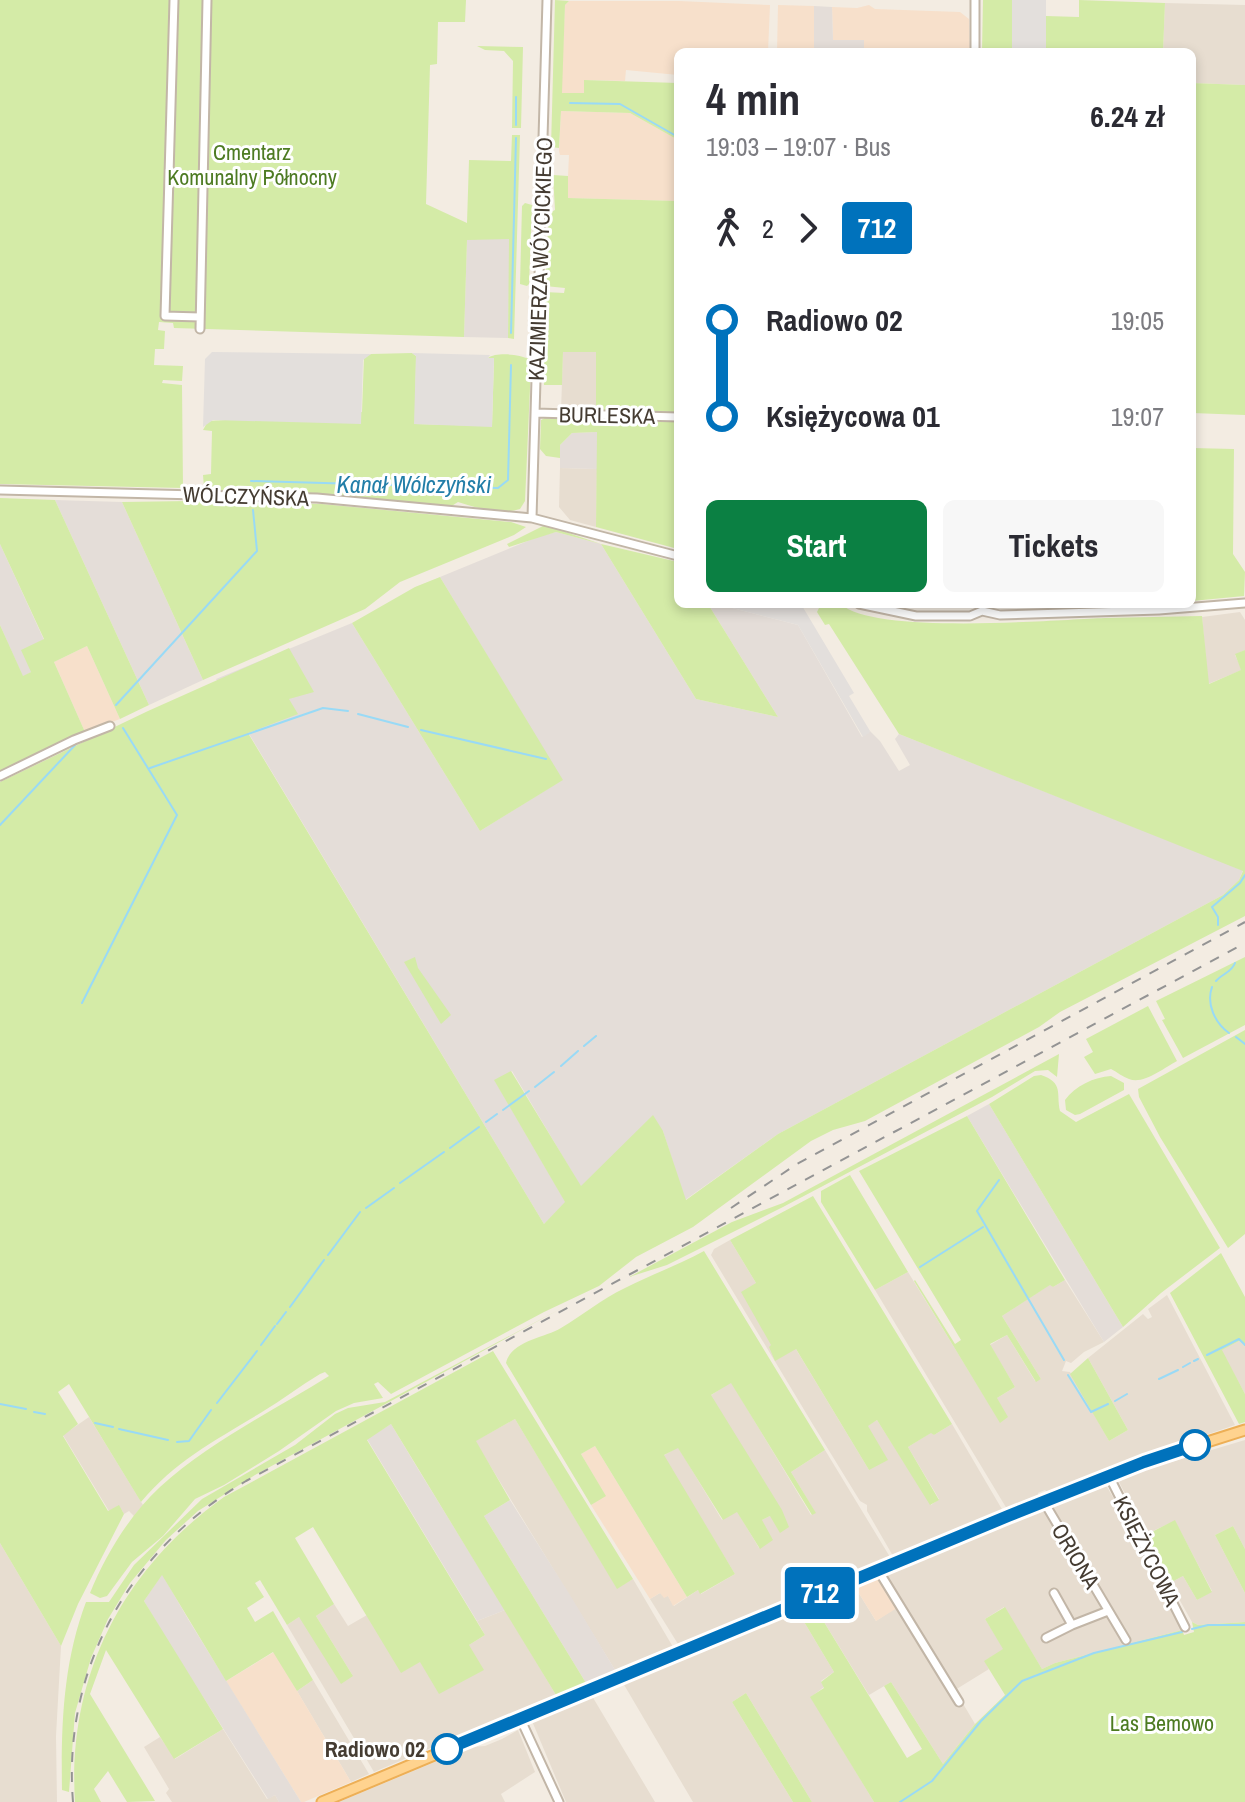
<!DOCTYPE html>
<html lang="en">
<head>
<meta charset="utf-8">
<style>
  body { margin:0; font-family:"Archivo Narrow",sans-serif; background:#f7f7f7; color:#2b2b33; height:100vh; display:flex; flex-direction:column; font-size:30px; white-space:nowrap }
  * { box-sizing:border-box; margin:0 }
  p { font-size:26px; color:#7c7c81 }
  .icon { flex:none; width:44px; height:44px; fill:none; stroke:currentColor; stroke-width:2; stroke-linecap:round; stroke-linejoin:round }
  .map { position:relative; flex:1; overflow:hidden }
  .sheet { position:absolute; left:674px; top:48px; width:522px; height:560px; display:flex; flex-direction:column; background:#fff; border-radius:12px; box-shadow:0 4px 12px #0003 }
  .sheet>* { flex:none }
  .badge { padding:0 16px; border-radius:6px; font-size:28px; line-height:52px }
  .map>.badge { position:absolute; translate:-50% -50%; box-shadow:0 0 0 4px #fff }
  .legs { display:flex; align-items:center; gap:12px; height:88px; padding:0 32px; font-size:26px }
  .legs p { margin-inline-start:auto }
  .overview { display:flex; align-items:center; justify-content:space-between; height:136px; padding:0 32px }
  h1 { font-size:44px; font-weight:700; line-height:60px }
  .primary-button { display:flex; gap:16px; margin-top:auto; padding:16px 32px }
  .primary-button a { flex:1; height:92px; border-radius:12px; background:#0b8043; color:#fff; font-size:32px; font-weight:700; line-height:92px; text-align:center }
  .primary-button a+a { background:#f7f7f7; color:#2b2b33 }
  ul { padding:0 32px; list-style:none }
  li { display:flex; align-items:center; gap:28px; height:96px; font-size:30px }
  li i { display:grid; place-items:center; width:12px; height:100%; margin:0 10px; background:currentColor }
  li i::after { content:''; width:20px; height:20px; margin:-10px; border:6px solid; border-radius:50%; background:#fff }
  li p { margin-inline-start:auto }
  li:first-child i { background:linear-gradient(#0000 50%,currentColor 0) }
  li:last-child i { background:linear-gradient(currentColor 50%,#0000 0) }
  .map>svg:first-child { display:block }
</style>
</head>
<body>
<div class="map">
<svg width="1245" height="1802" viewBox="0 0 1245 1802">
  <rect width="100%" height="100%" fill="#f3ece2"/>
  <!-- residential -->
  <path fill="#e7ddd0" d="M1165,3L1245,5V85L1192,83V52H1163Z
    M563,352H596V412L561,411Z
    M560,468L597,469L596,527L570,520L559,507Z
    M1240,612L1245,620V650L1235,655L1242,670L1208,684L1202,617Z
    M730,1240L869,1470L867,1426L877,1420L931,1505L939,1499L908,1447L932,1432L934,1435L952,1424L1003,1511L893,1556L867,1511V1505L860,1501L812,1423L711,1255L714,1249Z
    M908,1272L1000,1422L997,1398L1015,1387L990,1345L1007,1335L1035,1381L1041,1379L1002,1316L1051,1284L1053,1287L1065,1280L1104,1342L1084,1352L1071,1363L1066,1361L1062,1371L1070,1372L1109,1441L1128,1430L1088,1358L1143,1314L1148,1319L1152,1317L1148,1309L1167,1295L1235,1425L1109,1468L1048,1493L1045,1490L1038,1493L1039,1497L1007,1509L875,1290Z
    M1241,1340L1245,1347V1394L1221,1350Z
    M731,1382L811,1515L815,1512L791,1472L825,1450L890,1557L678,1644L650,1599L660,1593L668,1596L674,1606L698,1590L701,1594L735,1574L663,1456L678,1447L722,1520L737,1511L759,1548L762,1520L770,1516L783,1515L710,1396Z
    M89,1417L143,1505L134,1516L129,1511L124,1514L119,1506L109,1511L63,1435Z
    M515,1419L617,1588L633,1579L673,1647L615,1670L475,1441Z
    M1245,1440V1549L1233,1526L1215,1535L1245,1593V1622L1198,1625L1192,1622L1170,1583L1183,1576L1197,1600L1212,1591L1175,1521L1146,1534L1119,1482L1141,1471Z
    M1103,1486L1107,1487L1126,1519L1182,1630L1055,1663L1042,1669L1004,1607L985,1619L1004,1649L985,1661L989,1669L955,1690L975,1724L943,1764L891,1682L869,1695L813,1604L855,1587L876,1621L903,1603L885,1574Z
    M0,1543L61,1646L56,1736L57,1802H0Z
    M334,1604L348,1626L367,1615L402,1672L420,1661L469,1645L485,1635L477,1621L505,1610L556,1695L374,1772L287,1625L299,1617L353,1676L316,1616Z
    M797,1610L834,1672L821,1681L824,1687L811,1697L874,1802H812L746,1693L732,1702L793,1802H693L623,1683Z
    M313,1680L369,1774L351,1782L297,1691Z
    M592,1696L655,1802H566L532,1721Z
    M223,1729L267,1799L275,1795L279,1802H172L166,1793L169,1789L144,1747L160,1737L175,1759Z
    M518,1730L535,1772L501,1794L505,1802H339L471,1747L485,1746L502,1739Z"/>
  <!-- commercial -->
  <path fill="#f7e0cb" d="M569,1H679L770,5L768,52H678V75L626,70L625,81L585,80L584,93H561L565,5Z
    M778,5L814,6V52H777Z
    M869,5L875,9L960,12L969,19L970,52H864V41L833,40L832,7L857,8Z
    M561,111L630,113L678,140V201L567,198L569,155H560L559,151Z
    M87,646L120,719L85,732L54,662Z
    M595,1446L687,1597L673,1606L668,1596L664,1598L660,1593L650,1599L591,1505L605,1495L581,1454Z
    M879,1577L897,1608L876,1621L855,1587Z
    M274,1652L351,1782L304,1802H301L226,1681Z"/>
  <!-- industrial -->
  <path fill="#e4ddd8" d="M814,6L832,7L833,40H864V52H814Z
    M467,239H510L508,338L464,337Z
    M597,432V469L560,468V445L572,433Z
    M55,500L122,502L203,680L149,705Z
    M556,532L601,544L696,699L778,717L708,604H717L798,625L862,737L870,731L880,741L899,771L910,765L895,739L899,734L1243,870L1239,880L1223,895L778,1134L685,1200L663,1131L581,1187L512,1071L495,1081L566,1203L544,1224L216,679L352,623L480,831L562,780L440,577L540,536Z
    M0,544L44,640L31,672L23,677L0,625Z
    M989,1104L1123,1327L1104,1342L967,1116Z
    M391,1424L418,1469L505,1610L477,1621L367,1439Z
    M510,1500L570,1595L615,1670L586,1683L484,1516Z
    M162,1574L188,1619L301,1802H279L275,1795L268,1799L172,1648L144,1601Z"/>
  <!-- green -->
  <path fill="#d4eba7" d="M0,0H466L465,22H438L437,64L430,65L426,204L467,223L469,160L511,161L512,135H520L514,339L508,338L509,239L467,240L464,337L174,328L173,323L159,322L158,330L165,331L164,349H155L154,365L183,366L182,381L163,380L162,383L182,385L183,488L0,484Z
    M555,0L569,1L565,5L562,93H584V80L678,83V140L630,113L561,111L559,148L551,147Z
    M983,0H1012V52H982Z
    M1079,0L1165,3L1163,52H1046V16L1079,17Z
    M477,46L523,47L521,128H512L513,61L504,51L485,50Z
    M1192,83L1245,85V415L1192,413Z
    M553,175L568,176V198L678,201V414L596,412V352H563L562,385H544L545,292L564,293L565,288L545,286L549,213L555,210Z
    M525,203L532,205L529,284L527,286L520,284L522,206Z
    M412,353L416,356L415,424L492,426L494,359L488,358C496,352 519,354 529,359L531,365L525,501L520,509C500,515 477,508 458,502L450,507L315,493L209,490L204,488L203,475L211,474L212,431L203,430L208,421L362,412L364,357L371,354Z
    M547,417L678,421V549L596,527L597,432L572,433L560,445V458L546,456L540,449L541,420Z
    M1192,448L1234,449L1233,554L1245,572L1244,596L1192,601Z
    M0,498L55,500L149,705L120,719L87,646L54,662L85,732L0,772V625L23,676L31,672L21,650L44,639L0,544Z
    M190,501L322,504L511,522L526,527L514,535L400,582L365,609L203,680L122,502Z
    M545,525L601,544L678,562V604H708L778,717L696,699L601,544L556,532L509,547L507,544Z
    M440,577L563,780L480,831L352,623L415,587Z
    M821,604H841C873,635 1054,620 1105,618C1137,617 1170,617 1202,616L1209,684L1241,670L1235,654L1245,650V916L1060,1012L1039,1027L865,1121L833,1130L811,1141L693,1227L636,1257L599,1286L544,1312L391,1394L378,1382L374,1384L383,1398L354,1403L336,1411L279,1451L224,1485L195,1499L163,1536L132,1562L107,1596L100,1598L90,1593C106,1554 129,1516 160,1487C209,1442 273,1411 329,1376L325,1372L320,1374C300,1386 282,1400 262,1412C216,1440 176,1460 141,1502L69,1384L58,1392L78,1424L63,1436L108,1511L119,1505L124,1514L78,1604L61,1646L0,1543V782L148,711L289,648L314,692L289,699L298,714L248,733L544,1224L565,1202L494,1080L511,1071L581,1186L653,1115L663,1131L686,1200L778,1134L1223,895L1239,880L1243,871L899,734L829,624L825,625L817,612Z
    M415,957L418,968L451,1015L441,1024L404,962Z
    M1245,957V1025L1183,1058L1162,1020L1165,1019L1156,1001Z
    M1148,1006L1177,1061C1164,1068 1143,1085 1129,1079C1123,1077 1117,1072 1111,1069L1095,1074L1084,1057L1093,1052L1086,1039Z
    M1245,1030V1234L1228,1248L1160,1137L1139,1097L1138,1089Z
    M1059,1054L1057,1077L1048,1070L1035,1071L992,1097L783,1207L667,1265L629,1277L732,1222L783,1203Z
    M1041,1075C1064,1083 1056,1093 1060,1111L1076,1122L1129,1094L1220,1248L1161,1293L1123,1327L989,1104L1034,1076Z
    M1111,1076L1124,1083V1090L1080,1114L1075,1115L1066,1110L1065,1100C1075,1086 1094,1077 1111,1076Z
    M967,1116L1065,1280L1053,1287L1050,1285L1002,1316L1041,1379L1036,1382L1007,1335L990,1344L1015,1387L997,1398L1008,1417L1000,1423L914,1281L915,1280L955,1344L961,1340L859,1171Z
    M850,1175L908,1272L875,1290L821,1202V1191Z
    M813,1196L952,1424L934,1435L931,1433L908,1447L939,1500L930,1505L877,1420L868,1426L888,1460L869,1470L796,1349L775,1361L769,1347L771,1345L741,1292L756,1283L730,1240Z
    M704,1251L825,1450L791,1472L816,1513L812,1515L731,1383L711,1395L782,1510L789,1527L780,1533L770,1516L762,1520L773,1540L760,1549L737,1512L723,1520L678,1448L664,1455L735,1574L700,1594L698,1590L687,1597L595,1446L581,1454L606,1496L591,1505L506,1363C511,1341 544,1338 561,1328C583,1315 602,1299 625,1288C651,1275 678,1265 704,1251Z
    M1221,1253L1245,1297V1347L1241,1340L1222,1350L1245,1394V1422L1239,1424L1170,1293Z
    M562,1308L255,1475L198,1511L166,1540L130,1583L108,1619L91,1658L75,1713L69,1792L62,1790C61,1726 63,1663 86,1602H109L134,1565L202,1499L295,1445L335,1414L348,1408L385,1402Z
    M493,1351L633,1579L617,1589L515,1419L476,1441L510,1500L484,1516L586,1683L556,1695L391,1424L367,1440L485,1635L469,1645L484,1670L439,1694L420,1662L401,1673L313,1527L295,1538L334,1604L316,1616L353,1676L341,1684L299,1617L287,1625L260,1580L255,1583L264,1597L247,1608L255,1622L273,1611L313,1680L297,1691L273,1652L226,1681L162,1575L144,1601L223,1729L174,1759L106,1650L90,1694L155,1801L127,1802L108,1771L94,1789L101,1802H75C67,1676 123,1569 224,1497Z
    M1088,1358L1128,1430L1109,1441L1070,1374Z
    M1175,1520L1212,1592L1197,1600L1183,1576L1170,1583L1144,1536Z
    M1233,1526L1245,1549V1593L1215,1535Z
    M813,1604L907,1758L922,1749L884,1686L891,1682L943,1764L975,1724L1005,1695L984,1661L1003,1649L985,1619L1005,1607L1042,1669L1055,1663L1182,1630L1184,1635L1194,1632L1192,1622L1198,1625L1245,1622V1802H874L810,1697L824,1688L821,1682L834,1672L797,1610Z
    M746,1693L812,1802H793L732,1702Z"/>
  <!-- parking -->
  <path fill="#e3dfdc" d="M1012,0H1046V52H1012Z
    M212,352L371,354L363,360L361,424L213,420L203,427L205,359Z
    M412,353L490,355L488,358H494L492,427L414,424L416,356Z
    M717,604H801L854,693L849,696L870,731L869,733L863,737L798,625Z"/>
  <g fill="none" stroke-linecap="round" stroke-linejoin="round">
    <!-- stream -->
    <path stroke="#99daf6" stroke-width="2" d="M516,97V125
      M570,103L620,104L678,137
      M511,333L516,138
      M251,481L498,488L508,480L511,365
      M116,705L257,551L253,510
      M358,714L408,727
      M421,730L546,759
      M150,768L323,708L348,711
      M0,825L77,743
      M1218,925V917L1212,907L1240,883L1245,875
      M1216,981C1222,974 1232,972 1235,963
      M1212,987C1206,1004 1215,1023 1229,1033
      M82,1003L177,815L123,728
      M1236,1037L1245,1044
      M584,1046L596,1036
      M561,1066L578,1051
      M535,1087L554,1072
      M503,1110L529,1091
      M486,1122L497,1114
      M450,1148L479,1127
      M999,1180L977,1211L1064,1360
      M400,1183L444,1152
      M366,1208L394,1188
      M328,1255L360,1212
      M920,1267L983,1227
      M290,1307L324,1260
      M277,1324L286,1312
      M261,1345L275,1326
      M1207,1355L1239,1339L1245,1345
      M1194,1361L1198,1359
      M1183,1367L1190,1363
      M1068,1375L1091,1412L1108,1404
      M1159,1379L1178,1370
      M1115,1401L1127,1394
      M217,1403L257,1351
      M0,1404L26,1409
      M34,1412L45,1414
      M95,1423L113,1427
      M119,1429L168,1440
      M177,1442L189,1441L211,1410
      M1192,1629L1208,1625H1245
      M900,1802L932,1781L981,1721L1022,1681L1094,1653L1182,1632"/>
    <!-- minor casing -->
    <g stroke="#c2b6a7" stroke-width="11">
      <path id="minor" d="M174,0L165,316L200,317
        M975,0V52
        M200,329L207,0
        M535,413L678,417
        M0,490L317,498L532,518L678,556
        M532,518L547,0
        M859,604L916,616H970L982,611L1000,615L1159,610L1245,603
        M0,776L74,740L110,726
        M1109,1476L1185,1627
        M1044,1502L1126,1640
        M878,1570L959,1702
        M1054,1593L1072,1625L1108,1611
        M1046,1638L1072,1625
        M520,1718L559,1802"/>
    </g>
    <!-- major casing -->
    <g stroke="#edaf56" stroke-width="13">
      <path id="major" d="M322,1802L1011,1514L1144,1462L1245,1430"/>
    </g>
    <!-- minor -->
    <use href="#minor" stroke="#fff" stroke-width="7"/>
    <!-- major -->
    <use href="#major" stroke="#ffd38f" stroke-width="9"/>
    <!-- rail -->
    <path stroke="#949494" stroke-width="2" stroke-dasharray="10 10" stroke-linecap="butt" d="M731,1208L797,1164L1245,922
      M73,1802C62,1667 131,1549 246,1481L1245,943"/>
  </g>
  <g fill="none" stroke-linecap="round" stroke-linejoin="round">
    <!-- line-1 casing -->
    <g stroke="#fff" stroke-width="18">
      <path id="line-1" d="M447,1749L1008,1516L1144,1462L1195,1445"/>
    </g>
    <!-- line-1 -->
    <use href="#line-1" stroke="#0072bc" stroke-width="12"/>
  </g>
  <!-- markers -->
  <g fill="#fff" stroke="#0072bc" stroke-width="4">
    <circle cx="1195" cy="1445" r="14"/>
    <circle cx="447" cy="1749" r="14"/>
  </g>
  <g text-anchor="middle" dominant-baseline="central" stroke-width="6" stroke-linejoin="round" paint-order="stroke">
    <!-- park labels -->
    <g font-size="22" fill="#4d7b22" stroke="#fff">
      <text x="252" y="152">Cmentarz<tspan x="252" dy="25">Komunalny Północny</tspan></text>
      <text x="1162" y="1723">Las Bemowo</text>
    </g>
    <!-- street labels -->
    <g font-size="22" fill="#453c32" stroke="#fff">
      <text transform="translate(540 259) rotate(-88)">KAZIMIERZA WÓYCICKIEGO</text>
      <text transform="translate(607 415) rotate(1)">BURLESKA</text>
      <text transform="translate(246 496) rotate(2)">WÓLCZYŃSKA</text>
      <text transform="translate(1147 1551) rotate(63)">KSIĘŻYCOWA</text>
      <text transform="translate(1076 1556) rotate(59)">ORIONA</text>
    </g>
    <!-- stop labels -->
    <g font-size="22" font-weight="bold" fill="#453c32" stroke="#fff" text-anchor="end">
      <text x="425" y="1749">Radiowo 02</text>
    </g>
    <!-- water labels -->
    <g font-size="24" font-style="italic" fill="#227ea8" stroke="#fff">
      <text x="414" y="484">Kanał Wólczyński</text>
    </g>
  </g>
</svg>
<b class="badge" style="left:820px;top:1593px;background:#0072bc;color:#fff">712</b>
<section class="sheet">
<div class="overview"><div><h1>4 min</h1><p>19:03 – 19:07 · Bus</p></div><b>6.24 zł</b></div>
<div class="legs"><svg class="icon" aria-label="walk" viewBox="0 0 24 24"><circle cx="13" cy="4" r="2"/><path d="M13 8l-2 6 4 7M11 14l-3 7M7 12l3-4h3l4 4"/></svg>2<svg class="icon" aria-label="forward" viewBox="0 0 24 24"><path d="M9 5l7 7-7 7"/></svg><b class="badge" style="background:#0072bc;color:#fff">712</b></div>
<ul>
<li><i style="color:#0072bc"></i><b>Radiowo 02</b><p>19:05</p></li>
<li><i style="color:#0072bc"></i><b>Księżycowa 01</b><p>19:07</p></li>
</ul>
<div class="primary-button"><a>Start</a><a>Tickets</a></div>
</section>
</div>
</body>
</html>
